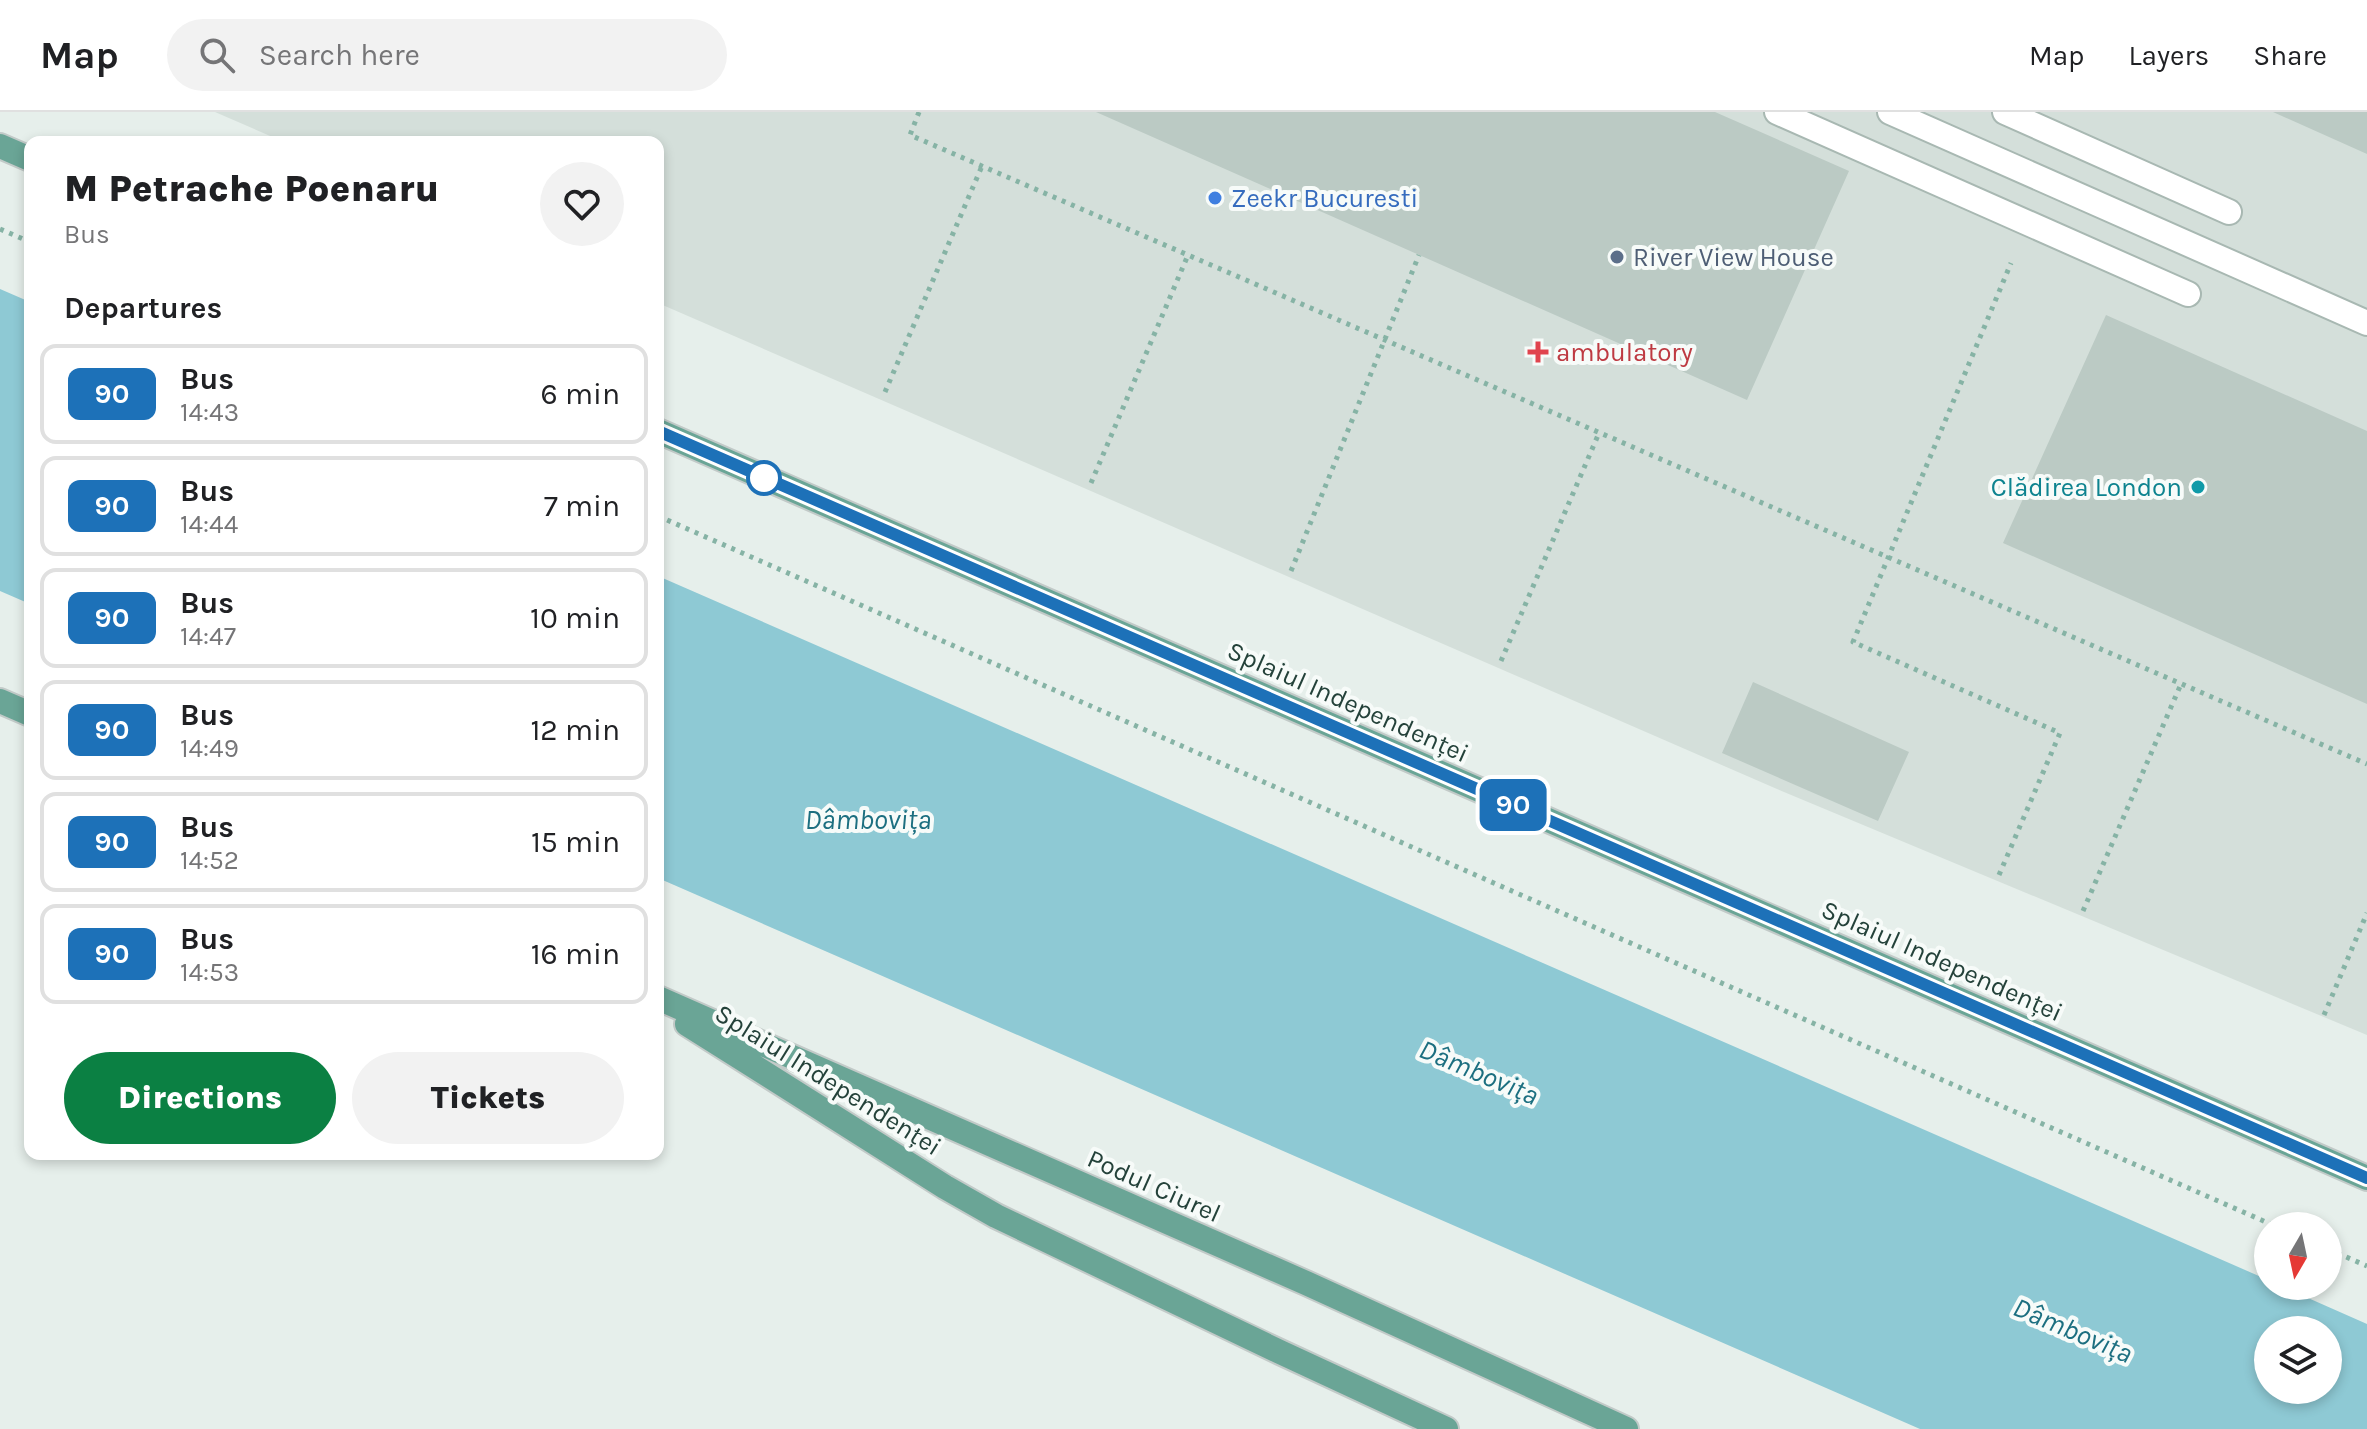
<!DOCTYPE html>
<html lang="en">
<head>
<meta charset="utf-8">
<style>
  body { margin:0; font-family:Karla,sans-serif; background:#f2f2f2; color:#202124; height:100vh; display:flex; flex-direction:column; font-size:30px; white-space:nowrap }
  * { box-sizing:border-box; margin:0 }
  p { font-size:26px; color:#757577 }
  .icon { flex:none; width:44px; height:44px; fill:none; stroke:currentColor; stroke-width:2; stroke-linecap:round; stroke-linejoin:round }
  .map { position:relative; flex:1; overflow:hidden }
  .side { position:absolute; left:24px; top:24px; width:640px; height:1024px; display:flex; flex-direction:column; background:#fff; border-radius:16px; box-shadow:0 4px 12px #0003 }
  .side>* { flex:none }
  .badge { padding:0 16px; border-radius:12px; font-size:28px; line-height:52px }
  .needle { width:52px; rotate:189deg }
  .buttons { position:absolute; left:2254px; top:1100px; display:grid; gap:16px }
  .buttons a { display:grid; place-items:center; width:88px; height:88px; border-radius:50%; background:#fff; box-shadow:0 4px 12px #0003; font-size:40px }
  .map>.badge { position:absolute; translate:-50% -50%; box-shadow:0 0 0 4px #fff }
  h2 { padding:0 40px; font-size:30px; line-height:72px }
  .round { display:grid; place-items:center; flex:none; width:84px; height:84px; border-radius:42px; background:#f2f2f2 }
  .summary { display:flex; align-items:center; justify-content:space-between; height:136px; padding:0 40px }
  h1 { font-size:38px; font-weight:800; line-height:60px }
  .cta { display:flex; gap:16px; margin-top:auto; padding:16px 40px }
  .cta a { flex:1; height:92px; border-radius:48px; background:#0b8043; color:#fff; font-size:32px; font-weight:800; line-height:92px; text-align:center }
  .cta a+a { background:#f2f2f2; color:#202124 }
  ul { padding:0; list-style:none }
  li { display:flex; align-items:center; gap:24px; height:100px; margin:0 16px 12px; padding:0 24px; border:4px solid #e0e0e0; border-radius:16px }
  li div { flex:1 }
  li b { display:block; font-size:30px }
  li em { font-style:normal }
  li .badge { min-width:88px; font-weight:700; text-align:center }
  header { display:flex; align-items:center; gap:48px; box-sizing:border-box; height:112px; padding:0 40px; background:#fff; border-bottom:2px solid #e0e0e0 }
  header strong { font-size:38px }
  nav { display:flex; gap:44px; margin-inline-start:auto; font-size:28px }
  .search { width:560px; height:72px; background:#f2f2f2; display:flex; align-items:center; gap:20px; box-sizing:border-box; padding:0 28px; border-radius:44px; color:#757577; font-size:30px }
  .map>svg:first-child { display:block }
</style>
</head>
<body>
<header>
<strong>Map</strong>
<div class="search"><svg class="icon" aria-label="search" viewBox="0 0 24 24"><circle cx="10" cy="10" r="6"/><path d="M15 15l6 6"/></svg>Search here</div>
<nav><a>Map</a><a>Layers</a><a>Share</a></nav>
</header>
<div class="map">
<svg width="2367" height="1317" viewBox="0 0 2367 1317">
  <rect width="100%" height="100%" fill="#e6efeb"/>
  <!-- built -->
  <path fill="#d4dfda" d="M215,0H2367V923L1777,677L658,191V30H284Z"/>
  <!-- water -->
  <path fill="#8ec9d4" fill-rule="evenodd" d="M0,177L30,190V492L0,479Z
    M658,464L2268,1168V1174H2281L2367,1212V1317H1920L658,766ZM2268,1218H2328V1278H2268Z"/>
  <!-- building -->
  <path fill="#bbcac4" d="M1096,0H1715L1849,59L1747,288Z
    M2273,0H2367V42Z
    M2106,203L2367,319V592L2003,431Z
    M1753,570L1909,640L1878,709L1722,641Z"/>
  <g fill="none" stroke-linecap="round" stroke-linejoin="round">
    <!-- minor casing -->
    <g stroke="#a8b8b2" stroke-width="28">
      <path id="minor" d="M1777,0L2188,182
        M1890,0L2367,211
        M2005,0L2229,100"/>
    </g>
    <!-- major casing -->
    <g stroke="#c2cac8" stroke-width="28">
      <path id="major" d="M0,34L30,47
        M658,319L2367,1066
        M0,589L30,602
        M658,886L1306,1171L1626,1317
        M687,912L945,1075L996,1104L1280,1240L1446,1317"/>
    </g>
    <!-- path -->
    <path stroke="#86b3a5" stroke-width="5" stroke-dasharray="4 6" stroke-linecap="butt" d="M919,0L910,23L2367,652
      M0,117L30,130
      M885,280L982,54
      M1091,371L1188,143
      M658,404L2275,1114
      M1291,459L1419,143
      M1501,549L1599,321
      M1999,763L2060,621L1853,530L2011,151
      M2083,799L2181,572
      M2324,903L2367,801
      M2328,1137L2367,1154"/>
    <!-- minor -->
    <use href="#minor" stroke="#fff" stroke-width="24"/>
    <!-- major -->
    <use href="#major" stroke="#6aa596" stroke-width="24"/>
  </g>
  <g fill="none" stroke-linecap="round" stroke-linejoin="round">
    <!-- line casing -->
    <g stroke="#fff" stroke-width="18">
      <path id="line" d="M658,319L2367,1066"/>
    </g>
    <!-- line -->
    <use href="#line" stroke="#1d71b8" stroke-width="12"/>
  </g>
  <!-- markers -->
  <circle fill="#3f7fe0" stroke="#f7fbf9" stroke-width="3" cx="1215" cy="86" r="8"/>
  <circle fill="#5c6f8a" stroke="#f7fbf9" stroke-width="3" cx="1617" cy="145" r="8"/>
  <path fill="#e0444e" stroke="#f7fbf9" stroke-width="3" d="M1534 228h8v8h8v8h-8v8h-8v-8h-8v-8h8z"/>
  <circle fill="#fff" stroke="#1d71b8" stroke-width="4" cx="764" cy="366" r="16"/>
  <circle fill="#0f9aa8" stroke="#f7fbf9" stroke-width="3" cx="2198" cy="375" r="8"/>
  <g text-anchor="middle" dominant-baseline="central" stroke-width="8" stroke-linejoin="round" paint-order="stroke">
    <!-- shop labels -->
    <g font-size="26" fill="#366cbe" stroke="#f7fbf9" text-anchor="start">
      <text x="1231" y="86">Zeekr Bucuresti</text>
    </g>
    <!-- service labels -->
    <g font-size="26" fill="#4e5e75" stroke="#f7fbf9" text-anchor="start">
      <text x="1633" y="145">River View House</text>
    </g>
    <!-- health labels -->
    <g font-size="26" fill="#be3a42" stroke="#f7fbf9" text-anchor="start">
      <text x="1556" y="240">ambulatory</text>
    </g>
    <!-- culture labels -->
    <g font-size="26" fill="#0d838f" stroke="#f7fbf9" text-anchor="end">
      <text x="2182" y="375">Clădirea London</text>
    </g>
    <!-- street labels -->
    <g font-size="26" fill="#24423a" stroke="#f7fbf9">
      <text transform="translate(1348 590) rotate(24)">Splaiul Independenței</text>
      <text transform="translate(1942 849) rotate(24)">Splaiul Independenței</text>
      <text transform="translate(828 968) rotate(32)">Splaiul Independenței</text>
      <text transform="translate(1154 1074) rotate(24)">Podul Ciurel</text>
    </g>
    <!-- water labels -->
    <g font-size="28" font-style="italic" fill="#1c6f80" stroke="#f7fbf9">
      <text x="868" y="707">Dâmbovița</text>
      <text transform="translate(1479 960) rotate(23)">Dâmbovița</text>
      <text transform="translate(2073 1218) rotate(23)">Dâmbovița</text>
    </g>
  </g>
</svg>
<div class="buttons">
<a><svg class="needle" viewBox="-14 -14 28 28"><path d="M0-13l5 13h-10z" fill="#e53935"/><path d="M0 13l5-13h-10z" fill="#757577"/></svg></a>
<a><svg class="icon" aria-label="layers" viewBox="0 0 24 24"><path d="M12 4l9 5-9 5-9-5zM3 14l9 5 9-5"/></svg></a>
</div>
<b class="badge" style="left:1513px;top:693px;background:#1d71b8;color:#fff">90</b>
<section class="side">
<div class="summary"><div><h1>M Petrache Poenaru</h1><p>Bus</p></div><a class="round"><svg class="icon" aria-label="heart" viewBox="0 0 24 24"><path d="M12 20l-8-8c-3-5 5-10 8-4 3-6 11-1 8 4z"/></svg></a></div>
<h2>Departures</h2>
<ul>
<li><span class="badge" style="background:#1d71b8;color:#fff">90</span><div><b>Bus</b><p>14:43</p></div><em>6 min</em></li>
<li><span class="badge" style="background:#1d71b8;color:#fff">90</span><div><b>Bus</b><p>14:44</p></div><em>7 min</em></li>
<li><span class="badge" style="background:#1d71b8;color:#fff">90</span><div><b>Bus</b><p>14:47</p></div><em>10 min</em></li>
<li><span class="badge" style="background:#1d71b8;color:#fff">90</span><div><b>Bus</b><p>14:49</p></div><em>12 min</em></li>
<li><span class="badge" style="background:#1d71b8;color:#fff">90</span><div><b>Bus</b><p>14:52</p></div><em>15 min</em></li>
<li><span class="badge" style="background:#1d71b8;color:#fff">90</span><div><b>Bus</b><p>14:53</p></div><em>16 min</em></li>
</ul>
<div class="cta"><a>Directions</a><a>Tickets</a></div>
</section>
</div>
</body>
</html>
